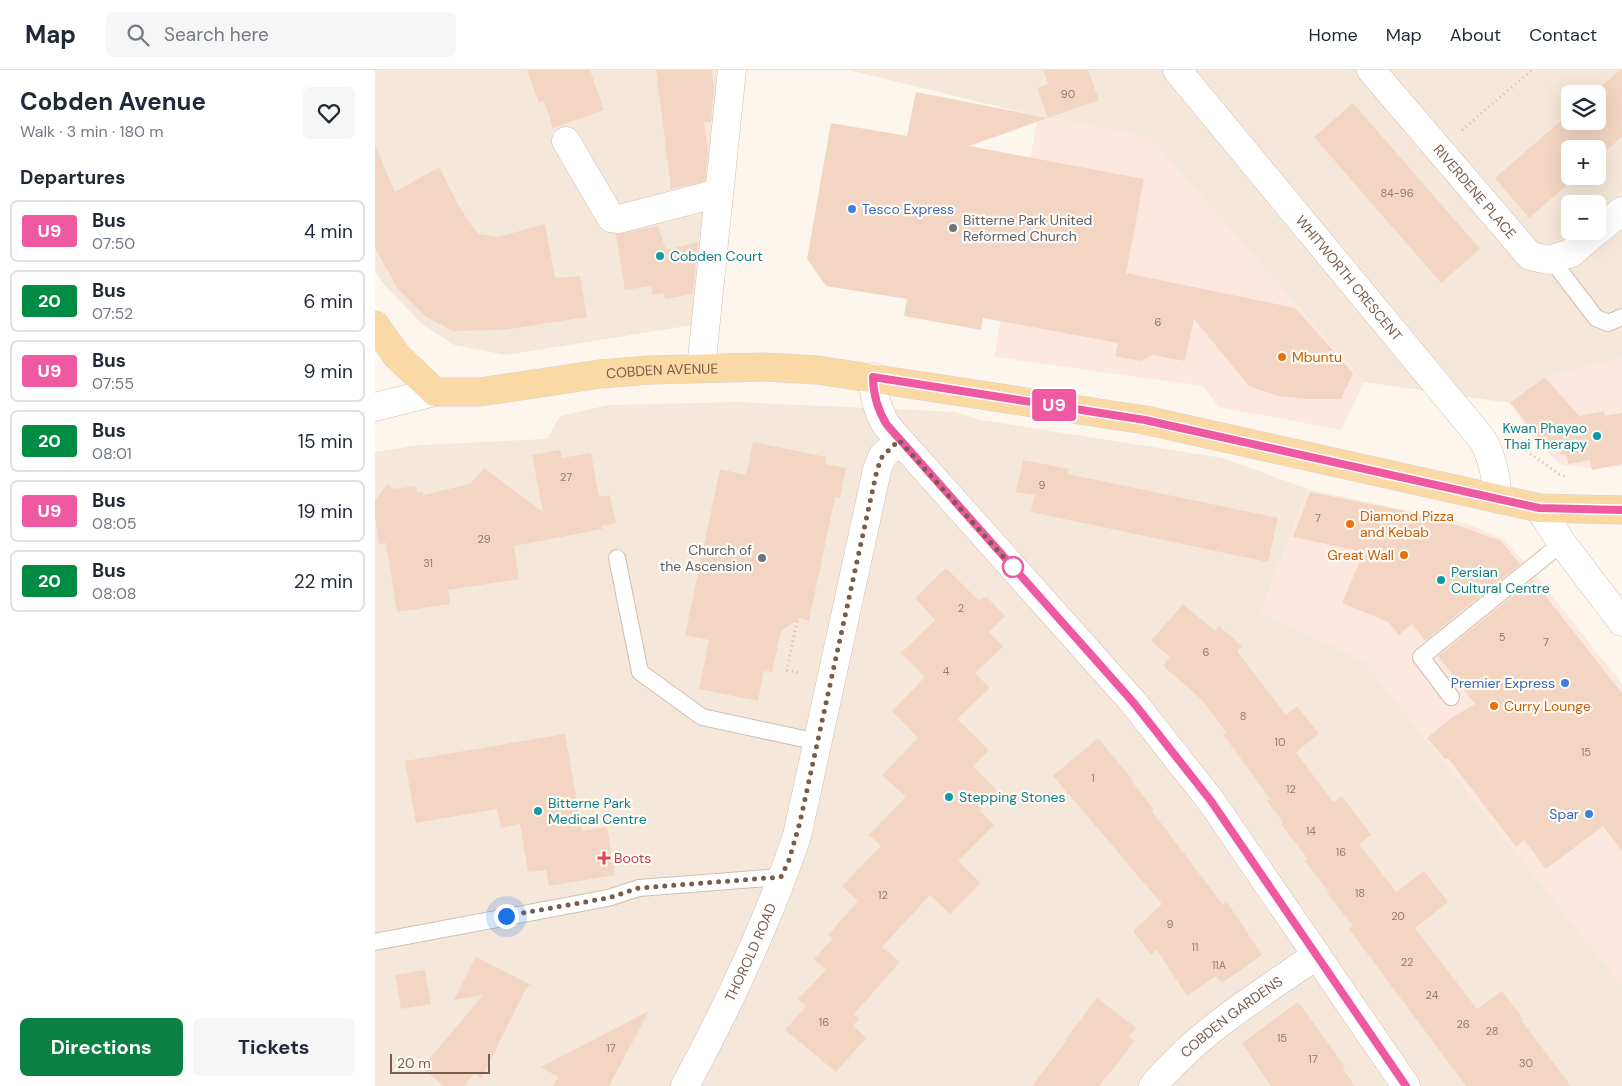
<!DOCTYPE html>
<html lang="en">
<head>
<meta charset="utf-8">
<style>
  body { margin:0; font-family:"DM Sans",sans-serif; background:#f6f6f7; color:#1f2937; height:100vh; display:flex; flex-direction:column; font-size:19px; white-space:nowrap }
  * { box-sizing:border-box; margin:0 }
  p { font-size:16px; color:#747a83 }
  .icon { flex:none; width:28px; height:28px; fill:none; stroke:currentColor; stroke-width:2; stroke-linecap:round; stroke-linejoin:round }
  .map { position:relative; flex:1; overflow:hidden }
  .details { display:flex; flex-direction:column; background:#fff; width:375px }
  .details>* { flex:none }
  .badge { padding:0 10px; border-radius:4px; font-size:18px; line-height:32px }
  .controls { position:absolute; left:1186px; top:15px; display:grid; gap:10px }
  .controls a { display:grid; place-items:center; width:45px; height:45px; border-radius:8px; background:#fff; box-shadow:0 5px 20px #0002; font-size:25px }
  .scale { position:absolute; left:15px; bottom:12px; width:100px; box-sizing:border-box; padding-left:5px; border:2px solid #7a5c4d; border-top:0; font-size:14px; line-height:18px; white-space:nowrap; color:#7a5c4d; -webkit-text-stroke:4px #fffaf3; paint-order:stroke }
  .you { position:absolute; width:25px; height:25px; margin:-12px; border:4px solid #fff; border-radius:50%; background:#1a73e8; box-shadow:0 0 0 8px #1a73e833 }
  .map>.badge { position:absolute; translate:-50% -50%; box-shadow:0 0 0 2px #fff }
  h2 { padding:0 20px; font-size:19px; line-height:45px }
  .round { display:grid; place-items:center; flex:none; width:52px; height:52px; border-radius:8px; background:#f6f6f7 }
  .headline { display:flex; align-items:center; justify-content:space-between; height:85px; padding:0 20px }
  h1 { font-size:24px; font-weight:700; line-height:38px }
  .primary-button { display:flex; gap:10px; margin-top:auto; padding:10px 20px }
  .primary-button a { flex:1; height:58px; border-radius:8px; background:#0b8043; color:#fff; font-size:20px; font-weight:700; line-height:58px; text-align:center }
  .primary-button a+a { background:#f6f6f7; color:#1f2937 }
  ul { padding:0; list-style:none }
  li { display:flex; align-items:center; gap:15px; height:62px; margin:0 10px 8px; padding:0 10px; border:2px solid #e0e1e3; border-radius:8px }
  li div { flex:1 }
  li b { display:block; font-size:19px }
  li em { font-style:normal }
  li .badge { min-width:55px; font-weight:700; text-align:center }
  header { display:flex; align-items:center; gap:30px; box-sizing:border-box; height:70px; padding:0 25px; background:#fff; border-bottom:1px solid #e0e1e3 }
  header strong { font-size:24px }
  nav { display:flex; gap:28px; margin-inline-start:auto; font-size:18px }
  .search { width:350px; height:45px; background:#f6f6f7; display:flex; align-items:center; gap:12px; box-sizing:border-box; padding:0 18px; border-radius:8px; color:#747a83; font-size:19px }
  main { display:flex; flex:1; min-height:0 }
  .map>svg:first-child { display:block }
</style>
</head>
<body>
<header>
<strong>Map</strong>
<div class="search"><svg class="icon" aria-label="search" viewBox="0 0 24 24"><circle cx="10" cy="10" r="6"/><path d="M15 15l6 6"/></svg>Search here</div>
<nav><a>Home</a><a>Map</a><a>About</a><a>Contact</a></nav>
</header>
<main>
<section class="details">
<div class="headline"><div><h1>Cobden Avenue</h1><p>Walk · 3 min · 180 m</p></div><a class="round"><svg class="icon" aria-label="heart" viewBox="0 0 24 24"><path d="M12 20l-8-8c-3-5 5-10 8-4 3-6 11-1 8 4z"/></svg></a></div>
<h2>Departures</h2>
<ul>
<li><span class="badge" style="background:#ef59a1;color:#fff">U9</span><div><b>Bus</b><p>07:50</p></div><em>4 min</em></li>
<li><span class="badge" style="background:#008b43;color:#fff">20</span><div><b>Bus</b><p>07:52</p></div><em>6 min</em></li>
<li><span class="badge" style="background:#ef59a1;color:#fff">U9</span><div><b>Bus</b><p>07:55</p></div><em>9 min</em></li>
<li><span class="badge" style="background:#008b43;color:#fff">20</span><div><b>Bus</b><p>08:01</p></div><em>15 min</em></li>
<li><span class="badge" style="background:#ef59a1;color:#fff">U9</span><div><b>Bus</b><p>08:05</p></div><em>19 min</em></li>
<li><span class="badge" style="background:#008b43;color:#fff">20</span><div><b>Bus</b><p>08:08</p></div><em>22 min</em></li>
</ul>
<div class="primary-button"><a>Directions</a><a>Tickets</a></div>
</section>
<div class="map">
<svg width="1247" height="1016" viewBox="0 0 1247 1016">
  <rect width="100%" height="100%" fill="#fdf6ec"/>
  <!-- residential -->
  <path fill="#f5e8da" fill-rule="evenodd" d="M0,0H352L324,254L131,285L79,275L46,253L6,211L0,201Z
    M473,0H1247V288L1170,307L1135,333L989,312L774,67L663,46ZM1195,24H1222V51H1195ZM1195,79H1222V106H1195ZM1195,134H1222V161H1195Z
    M362,332L581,342L606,350L848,388L933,419L886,542L989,591L1247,915V1016H0V382L45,375L172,369L185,346L233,335Z"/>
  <!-- commercial -->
  <path fill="#fde8e0" d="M663,46L774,67L989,312L966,360L844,337L828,316L619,287Z
    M1247,288V396L1217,398L1187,395L1162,373L1135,333L1170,307Z
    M933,419L1093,454L1128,469L1155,498L1247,614V915L989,591L886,542Z"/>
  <!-- building -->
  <path fill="#f3d5c3" d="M152,0H215L229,40L178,58L169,31L164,33Z
    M281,0H337L339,21L336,52H329L333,83L330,111L296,119Z
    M668,0H713L724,30L594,76L769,109L751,203L920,238L978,303L966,329H931L903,326L874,316L819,249L810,291L778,285L765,291L740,286L743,273L608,248L606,260L529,246L532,229L451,216L432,189L456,53L532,66L541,22L673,48L662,18L673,14Z
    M1245,0H1247V67L1222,88V79H1195V106H1202L1154,148L1120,108L1195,43V51H1222V24H1217Z
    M978,33L1105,179L1066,213L939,67Z
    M0,75L20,122L64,97L84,136L96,155L104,164L123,167L170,154L180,208L205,206L212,247L128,260L78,261L51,247L23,219L0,178Z
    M283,156L291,180L323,172L318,224L290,229L289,223L278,225L276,216L250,220L241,164Z
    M1170,307L1204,346L1229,341L1230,346L1247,343V394L1217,400L1215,390L1193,394L1192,386L1177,380L1169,373L1135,333Z
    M378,372L451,387L450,394L471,398L465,428L460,427L434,551L425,548L406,561L397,602L389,601L383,631L324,619L334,570L310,565L345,399L371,405Z
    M185,380L187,388L216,383L224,427L235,425L241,453L227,456V459L139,476L144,509L73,520L75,534L22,542L11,473L4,474L0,447V431L12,414L19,419L41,416L42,422H48V425L95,414L109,398L168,442L157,385Z
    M648,390L694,399L693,404L903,448L893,492L656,442L660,425L641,422Z
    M935,422L1025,440L1088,457L1126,471L1145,494L1050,571L1037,554L1024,565L1013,552L967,533L984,493L976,490L980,480L918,467Z
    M571,498L603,530L612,527L630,546L614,562L628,577L600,603L615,618L582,649L614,680L598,696L623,721L604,740L619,755L583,791L606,813L575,844L555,825L507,877L525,892L479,944L484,949L478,955L491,968L461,1002L410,960L431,936L423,929L451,900L439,889L457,869L453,865L483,831L467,816L506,776L494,765L531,727L507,705L543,668L517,641L550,607L526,583L560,550L540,528Z
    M1158,510L1247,623V781L1228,756L1171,799L1149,770L1141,777L1073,688L1070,689L1052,668L1076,648L1100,634L1063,586Z
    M808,534L840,561L844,556L867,576L862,581L911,645L922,636L944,664L921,682L958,732L967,726L996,765L984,774L1021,822L1049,801L1073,832L1040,858L1102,939L1127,921L1148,949L1146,950L1196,1016H1091L974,859L978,856L952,823L954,822L930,791L933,789L906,754L908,752L892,731L895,729L848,664L851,662L826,629L788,596L795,587L776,571Z
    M190,664L207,761L232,757L240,805L174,816L171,800L153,802L145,754L126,758L122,739L41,753L30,691Z
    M723,668L757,709L756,710L779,740L777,741L848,835L852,832L887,885L847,913L841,906L812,926L782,880L776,885L758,861L787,834L678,706Z
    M101,887L158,916L152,917L106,1009L100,1003L89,1016H69L47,998L108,925L79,930Z
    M50,900L56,934L26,939L20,905Z
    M722,928L761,958L754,967L759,971L746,989L724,1016H657L692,970L691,969Z
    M923,932L954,974L970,998L968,999L980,1016H896L867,973Z
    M274,941L234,1016H178L183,1007L166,997Z"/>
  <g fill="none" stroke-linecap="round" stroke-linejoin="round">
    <!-- service casing -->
    <g stroke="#d1beb0" stroke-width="18">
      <path id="service" d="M1176,189L1221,248L1233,253L1247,247
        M242,488L265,602L327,647L443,672
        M1076,627L1046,587L1187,473
        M0,872L233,828L264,818L406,807"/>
    </g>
    <!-- minor casing -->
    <g stroke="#d1beb0" stroke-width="29">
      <g id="minor">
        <path id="s1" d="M802,0L1107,369C1118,388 1121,407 1123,429"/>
        <path id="s2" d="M996,0L1155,186L1174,190L1196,183L1222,161"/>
        <path d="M191,71L236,148L244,149L344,123"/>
        <path d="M1222,161L1247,141"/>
        <path d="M326,298L357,0"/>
        <path d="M498,307C498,325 502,339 511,355L758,632L836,731L1031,1016"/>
        <path d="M1164,438L1187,473L1247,552"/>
        <path id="s3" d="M310,1016C353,936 393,852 422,766L502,400L507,387L524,370"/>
        <path id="s4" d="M778,1016C823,962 884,925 942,885"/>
      </g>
    </g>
    <!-- tertiary casing -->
    <g stroke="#d1beb0" stroke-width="29">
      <path id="tertiary" d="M0,337L60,322"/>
    </g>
    <!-- primary casing -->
    <g stroke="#dad1cd" stroke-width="29">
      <g id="primary">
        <path id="s5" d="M0,255L22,286L60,322H105L225,304L275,300L389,297L442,300L770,350L1164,438L1247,440"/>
      </g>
    </g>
    <!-- path -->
    <path stroke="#d9b8a5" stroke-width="3" stroke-dasharray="1 4" stroke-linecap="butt" d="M1087,60L1157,0
      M1147,378L1184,404L1190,406
      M422,551L412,600L425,603"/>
    <!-- service -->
    <use href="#service" stroke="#fff" stroke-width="16"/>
    <!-- minor -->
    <use href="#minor" stroke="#fff" stroke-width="28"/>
    <!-- tertiary -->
    <use href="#tertiary" stroke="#fff" stroke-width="28"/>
    <!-- primary -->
    <use href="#primary" stroke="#fbd9a5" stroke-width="28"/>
  </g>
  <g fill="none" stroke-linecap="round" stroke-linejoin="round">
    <!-- line casing -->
    <g stroke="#fff" stroke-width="11">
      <path id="line" d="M1031,1016L836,731L758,632L512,355C502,339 498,325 498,307L770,350L1164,438L1247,440"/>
    </g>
    <!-- line -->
    <use href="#line" stroke="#ef59a1" stroke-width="8"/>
    <!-- walk -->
    <path stroke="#7a5c4d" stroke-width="5" stroke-dasharray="0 9" d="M131,846L233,828L264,818L406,807L414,790L425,752L502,400L507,387L524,370L642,502L638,497"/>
  </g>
  <!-- markers -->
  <g fill="#3f7fe0" stroke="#fffaf3" stroke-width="2">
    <circle cx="477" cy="139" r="5"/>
    <circle cx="1190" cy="613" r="5"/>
    <circle cx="1214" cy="744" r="5"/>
  </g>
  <g fill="#6b7280" stroke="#fffaf3" stroke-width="2">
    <circle cx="578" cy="158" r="5"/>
    <circle cx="387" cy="488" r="5"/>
  </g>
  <g fill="#0f9aa8" stroke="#fffaf3" stroke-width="2">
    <circle cx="285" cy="186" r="5"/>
    <circle cx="1222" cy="366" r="5"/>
    <circle cx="1066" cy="510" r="5"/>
    <circle cx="574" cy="727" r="5"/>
    <circle cx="163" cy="741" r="5"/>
  </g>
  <g fill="#e8710a" stroke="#fffaf3" stroke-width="2">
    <circle cx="907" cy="287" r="5"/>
    <circle cx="975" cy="454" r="5"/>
    <circle cx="1029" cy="485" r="5"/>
    <circle cx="1119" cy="636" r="5"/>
  </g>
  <circle fill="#fff" stroke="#ef59a1" stroke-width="2.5" cx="638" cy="497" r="10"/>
  <path fill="#e0444e" stroke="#fffaf3" stroke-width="2" d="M226.5 780.5h5v5h5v5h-5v5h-5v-5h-5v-5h5z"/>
  <g text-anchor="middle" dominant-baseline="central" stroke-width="4.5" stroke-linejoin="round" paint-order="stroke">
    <!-- number labels -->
    <g font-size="11" fill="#987a6a">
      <text x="693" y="24">90</text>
      <text x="1022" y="123">84-96</text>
      <text x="783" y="252">6</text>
      <text x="191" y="407">27</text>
      <text x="667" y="415">9</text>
      <text x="943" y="448">7</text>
      <text x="109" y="469">29</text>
      <text x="53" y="493">31</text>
      <text x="586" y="538">2</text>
      <text x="1127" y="567">5</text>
      <text x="1171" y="572">7</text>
      <text x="831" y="582">6</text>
      <text x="571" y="601">4</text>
      <text x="868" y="646">8</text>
      <text x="905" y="672">10</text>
      <text x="1211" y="682">15</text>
      <text x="718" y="708">1</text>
      <text x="916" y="719">12</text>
      <text x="936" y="761">14</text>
      <text x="966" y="782">16</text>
      <text x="985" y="823">18</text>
      <text x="508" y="825">12</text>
      <text x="1023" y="846">20</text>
      <text x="795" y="854">9</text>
      <text x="820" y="877">11</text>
      <text x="1032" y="892">22</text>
      <text x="844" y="895">11A</text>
      <text x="1057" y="925">24</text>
      <text x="449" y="952">16</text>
      <text x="1088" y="954">26</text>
      <text x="1117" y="961">28</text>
      <text x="907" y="968">15</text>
      <text x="236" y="978">17</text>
      <text x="938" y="989">17</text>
      <text x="1151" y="993">30</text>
    </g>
    <!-- street labels -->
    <g font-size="14" fill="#7a5c4d" stroke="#fffaf3">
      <text stroke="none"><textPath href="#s2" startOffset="160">RIVERDENE PLACE</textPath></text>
      <text stroke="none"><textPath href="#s1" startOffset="270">WHITWORTH CRESCENT</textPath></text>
      <text stroke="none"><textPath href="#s5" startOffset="319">COBDEN AVENUE</textPath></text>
      <text stroke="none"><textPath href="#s3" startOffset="149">THOROLD ROAD</textPath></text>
      <text stroke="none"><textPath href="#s4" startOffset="105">COBDEN GARDENS</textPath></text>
    </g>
    <!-- shop labels -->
    <g font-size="14" fill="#366cbe" stroke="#fffaf3" text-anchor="end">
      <text x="487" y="139" text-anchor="start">Tesco Express</text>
      <text x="1180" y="613">Premier Express</text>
      <text x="1204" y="744">Spar</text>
    </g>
    <!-- worship labels -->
    <g font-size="14" fill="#5b616d" stroke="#fffaf3" text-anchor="start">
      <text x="588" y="150">Bitterne Park United<tspan x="588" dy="16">Reformed Church</tspan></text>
      <text x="377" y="480" text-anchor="end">Church of<tspan x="377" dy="16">the Ascension</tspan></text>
    </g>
    <!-- culture labels -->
    <g font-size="14" fill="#0d838f" stroke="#fffaf3" text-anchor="start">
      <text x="295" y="186">Cobden Court</text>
      <text x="1212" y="358" text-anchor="end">Kwan Phayao<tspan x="1212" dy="16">Thai Therapy</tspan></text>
      <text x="1076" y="502">Persian<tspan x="1076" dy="16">Cultural Centre</tspan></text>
      <text x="584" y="727">Stepping Stones</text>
      <text x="173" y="733">Bitterne Park<tspan x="173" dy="16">Medical Centre</tspan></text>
    </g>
    <!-- food labels -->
    <g font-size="14" fill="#c56008" stroke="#fffaf3" text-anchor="start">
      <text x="917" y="287">Mbuntu</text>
      <text x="985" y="446">Diamond Pizza<tspan x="985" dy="16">and Kebab</tspan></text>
      <text x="1019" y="485" text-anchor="end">Great Wall</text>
      <text x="1129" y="636">Curry Lounge</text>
    </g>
    <!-- health labels -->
    <g font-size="14" fill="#be3a42" stroke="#fffaf3" text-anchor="start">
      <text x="239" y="788">Boots</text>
    </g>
  </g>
</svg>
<div class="controls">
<a><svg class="icon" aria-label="layers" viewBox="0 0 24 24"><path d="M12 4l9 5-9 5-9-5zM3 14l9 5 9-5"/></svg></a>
<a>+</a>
<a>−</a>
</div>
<div class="scale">20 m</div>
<div class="you" style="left:131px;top:846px"></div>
<b class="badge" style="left:679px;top:335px;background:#ef59a1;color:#fff">U9</b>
</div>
</main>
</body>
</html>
